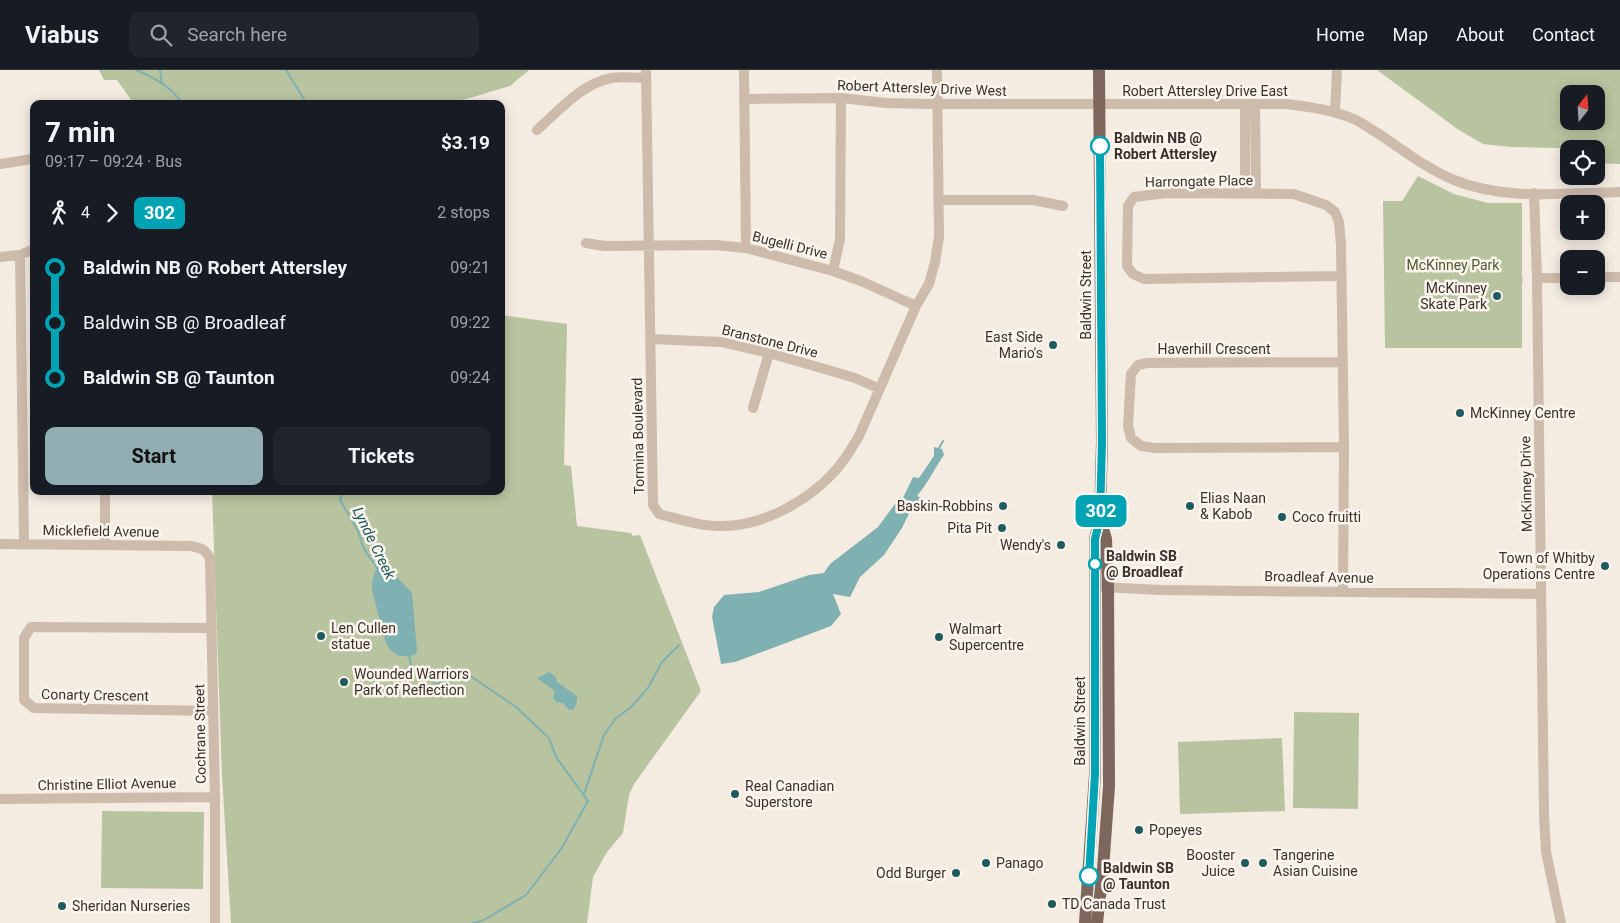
<!DOCTYPE html>
<html lang="en">
<head>
<meta charset="utf-8">
<style>
  body { margin:0; font-family:Roboto,sans-serif; background:#20242c; color:#f1f3f6; height:100vh; display:flex; flex-direction:column; font-size:19px; white-space:nowrap }
  * { box-sizing:border-box; margin:0 }
  p { font-size:16px; color:#9ea1a6 }
  .icon { flex:none; width:28px; height:28px; fill:none; stroke:currentColor; stroke-width:2; stroke-linecap:round; stroke-linejoin:round }
  .map { position:relative; flex:1; overflow:hidden }
  .drawer { position:absolute; left:30px; top:30px; width:475px; height:395px; display:flex; flex-direction:column; background:#171b24; border-radius:10px; box-shadow:0 2px 12px #0003 }
  .drawer>* { flex:none }
  .badge { padding:0 10px; border-radius:8px; font-size:18px; line-height:32px }
  .needle { width:32px; rotate:17deg }
  .buttons { position:absolute; left:1560px; top:15px; display:grid; gap:10px }
  .buttons a { display:grid; place-items:center; width:45px; height:45px; border-radius:10px; background:#171b24; box-shadow:0 2px 12px #0003; font-size:25px }
  .map>.badge { position:absolute; translate:-50% -50%; box-shadow:0 0 0 2px #fff }
  .legs { display:flex; align-items:center; gap:8px; height:55px; padding:0 15px; font-size:16px }
  .legs p { margin-inline-start:auto }
  .headline { display:flex; align-items:center; justify-content:space-between; height:85px; padding:0 15px }
  h1 { font-size:28px; font-weight:700; line-height:38px }
  .action { display:flex; gap:10px; margin-top:auto; padding:10px 15px }
  .action a { flex:1; height:58px; border-radius:10px; background:#92aeb2; color:#111; font-size:20px; font-weight:700; line-height:58px; text-align:center }
  .action a+a { background:#20242c; color:#f1f3f6 }
  ul { padding:0 15px; list-style:none }
  li { display:flex; align-items:center; gap:18px; height:55px; font-size:19px }
  li i { display:grid; place-items:center; width:8px; height:100%; margin:0 6px; background:currentColor }
  li i::after { content:''; width:12px; height:12px; margin:-6px; border:4px solid; border-radius:50%; background:#171b24 }
  li p { margin-inline-start:auto }
  li:first-child i { background:linear-gradient(#0000 50%,currentColor 0) }
  li:last-child i { background:linear-gradient(currentColor 50%,#0000 0) }
  header { display:flex; align-items:center; gap:30px; box-sizing:border-box; height:70px; padding:0 25px; background:#171b24; border-bottom:1px solid #363941 }
  header strong { font-size:24px }
  nav { display:flex; gap:28px; margin-inline-start:auto; font-size:18px }
  .search { width:350px; height:45px; background:#20242c; display:flex; align-items:center; gap:12px; box-sizing:border-box; padding:0 18px; border-radius:10px; color:#9ea1a6; font-size:19px }
  .map>svg:first-child { display:block }
</style>
</head>
<body>
<header>
<strong>Viabus</strong>
<div class="search"><svg class="icon" aria-label="search" viewBox="0 0 24 24"><circle cx="10" cy="10" r="6"/><path d="M15 15l6 6"/></svg>Search here</div>
<nav><a>Home</a><a>Map</a><a>About</a><a>Contact</a></nav>
</header>
<div class="map">
<svg width="1620" height="853" viewBox="0 0 1620 853">
  <rect width="100%" height="100%" fill="#f4ebe1"/>
  <!-- green -->
  <path fill="#b8c4a0" fill-rule="evenodd" d="M99,0H529L510,16L456,32L454,34H134L117,10H104Z
    M1377,0H1620V94L1596,93V79L1511,77L1483,74L1459,60ZM1569,24H1596V51H1569Z
    M1418,106L1454,124L1488,133H1522V206L1523,211L1522,212V278H1385L1383,131H1402Z
    M501,245L567,254L564,395L571,396L577,456L631,463L633,466L640,465L701,621L634,714L629,725L623,763L607,782L593,807L587,853H231L222,706L212,421H501Z
    M1294,642L1359,643L1358,739L1293,738Z
    M1282,668L1285,741L1180,744L1178,672Z
    M102,741L204,742L203,819L101,818Z"/>
  <!-- water -->
  <path fill="#7fb0b2" d="M934,377L942,379L944,385C934,399 928,413 917,426L921,428L918,432L915,431L902,458L884,485L860,507L850,527L833,524L841,544L831,556L735,592L721,594L712,547L714,537L724,525L759,522L809,505L824,503L830,494L878,457L900,427L903,428L913,407L919,408L934,386Z
    M380,489L412,523L417,580L416,584C386,595 383,564 378,543C376,534 372,524 372,515C373,506 377,497 380,489Z
    M549,602L556,607L557,612L577,626V631L574,639L569,640L563,633L556,632L553,628L555,621L537,608Z"/>
  <g fill="none" stroke-linecap="round" stroke-linejoin="round">
    <!-- stream -->
    <path stroke="#7fb0b2" stroke-width="2" d="M136,0C153,7 173,17 182,34
      M160,0L162,13
      M286,0L307,34
      M938,380L943,371
      M343,421L340,430L358,461L364,479L377,498
      M409,585L412,600L436,614L469,605L516,637L549,668L556,687L588,731L561,779L526,825L484,850L473,853
      M584,724L604,665L616,648L630,638L648,618L662,592L679,575"/>
    <!-- minor -->
    <path stroke="#cdbbac" stroke-width="10" d="M646,0L653,435L659,444C679,449 699,456 720,456C762,457 808,431 835,401C845,390 852,378 859,366L916,236L929,214L935,192L939,167L937,0
      M744,0L746,178
      M744,29L841,28L886,33L928,34H1286C1310,37 1334,40 1356,50C1364,54 1372,60 1379,64C1403,80 1427,99 1454,110C1505,131 1566,123 1620,122
      M1245,34V123
      M1255,34L1256,123
      M1335,41L1337,0
      M537,60C559,41 581,14 611,8C622,6 635,8 646,8
      M0,94L32,89L34,91
      M1534,123L1537,208L1544,745L1546,782L1561,853
      M939,130H1033L1063,136
      M586,173L604,176L715,175L746,178L833,201L861,211L916,236
      M20,185L24,473
      M0,187L20,185L34,179
      M833,201L840,169L841,28
      M1341,206L1144,209L1133,204L1127,196L1128,136L1134,127L1166,123L1294,124L1326,135L1335,142L1339,152L1341,175L1344,377L1343,521
      M1596,207H1620
      M1537,208H1569
      M650,269L721,272L769,283L828,300L855,308L880,319
      M1343,292L1147,293L1138,295L1131,304L1128,356L1131,368L1141,376L1155,378L1344,377
      M753,338L769,283
      M105,421V475
      M0,474L191,476C201,478 205,479 210,488L215,727V853
      M1102,517L1160,520L1541,524
      M212,558L31,557L24,568V630L34,638L213,641
      M0,729L215,727"/>
    <!-- major -->
    <path stroke="#7d675c" stroke-width="12" d="M1085,853L1095,704V469L1100,449L1102,371L1099,0
      M1097,853L1103,799L1109,716L1108,517L1106,469L1100,449"/>
  </g>
  <g fill="none" stroke-linecap="round" stroke-linejoin="round">
    <!-- line-1 casing -->
    <g stroke="#fff" stroke-width="11">
      <path id="line-1" d="M1089,806L1095,704V469L1100,449L1102,372L1100,76"/>
    </g>
    <!-- line-1 -->
    <use href="#line-1" stroke="#00a3b4" stroke-width="8"/>
  </g>
  <!-- markers -->
  <g fill="#fff" stroke="#00a3b4" stroke-width="2.5">
    <circle cx="1100" cy="76" r="9"/>
    <circle cx="1095" cy="494" r="6"/>
    <circle cx="1089" cy="806" r="9"/>
  </g>
  <g fill="#1f5a5e" stroke="#fbf5ee" stroke-width="2">
    <circle cx="1497" cy="226" r="5"/>
    <circle cx="1053" cy="275" r="5"/>
    <circle cx="1460" cy="343" r="5"/>
    <circle cx="1003" cy="436" r="5"/>
    <circle cx="1190" cy="436" r="5"/>
    <circle cx="1282" cy="447" r="5"/>
    <circle cx="1002" cy="458" r="5"/>
    <circle cx="1061" cy="475" r="5"/>
    <circle cx="1605" cy="496" r="5"/>
    <circle cx="321" cy="566" r="5"/>
    <circle cx="939" cy="567" r="5"/>
    <circle cx="344" cy="612" r="5"/>
    <circle cx="735" cy="724" r="5"/>
    <circle cx="1139" cy="760" r="5"/>
    <circle cx="986" cy="793" r="5"/>
    <circle cx="1245" cy="793" r="5"/>
    <circle cx="1263" cy="793" r="5"/>
    <circle cx="956" cy="803" r="5"/>
    <circle cx="1052" cy="834" r="5"/>
    <circle cx="62" cy="836" r="5"/>
  </g>
  <g text-anchor="middle" dominant-baseline="central" stroke-width="5" stroke-linejoin="round" paint-order="stroke">
    <!-- street labels -->
    <g font-size="14" fill="#3b302b" stroke="#fbf5ee">
      <text transform="translate(922 18) rotate(2)">Robert Attersley Drive West</text>
      <text x="1205" y="21">Robert Attersley Drive East</text>
      <text transform="translate(1199 111) rotate(-1)">Harrongate Place</text>
      <text transform="translate(790 175) rotate(14)">Bugelli Drive</text>
      <text transform="translate(1086 225) rotate(-90)">Baldwin Street</text>
      <text transform="translate(770 271) rotate(14)">Branstone Drive</text>
      <text x="1214" y="279">Haverhill Crescent</text>
      <text transform="translate(638 366) rotate(-91)">Tormina Boulevard</text>
      <text transform="translate(1526 414) rotate(-91)">McKinney Drive</text>
      <text transform="translate(101 461) rotate(1)">Micklefield Avenue</text>
      <text transform="translate(1319 507) rotate(1)">Broadleaf Avenue</text>
      <text transform="translate(95 625) rotate(1)">Conarty Crescent</text>
      <text transform="translate(1080 651) rotate(-90)">Baldwin Street</text>
      <text transform="translate(200 664) rotate(-91)">Cochrane Street</text>
      <text transform="translate(107 714) rotate(-1)">Christine Elliot Avenue</text>
    </g>
    <!-- stop labels -->
    <g font-size="14" font-weight="bold" fill="#3b302b" stroke="#fbf5ee" text-anchor="start">
      <text x="1114" y="68">Baldwin NB @<tspan x="1114" dy="16">Robert Attersley</tspan></text>
      <text x="1106" y="486">Baldwin SB<tspan x="1106" dy="16">@ Broadleaf</tspan></text>
      <text x="1103" y="798">Baldwin SB<tspan x="1103" dy="16">@ Taunton</tspan></text>
    </g>
    <!-- park labels -->
    <g font-size="14" fill="#4a5a2e" stroke="#fbf5ee">
      <text x="1453" y="195">McKinney Park</text>
    </g>
    <!-- poi labels -->
    <g font-size="14" fill="#3b302b" stroke="#fbf5ee" text-anchor="start">
      <text x="1487" y="218" text-anchor="end">McKinney<tspan x="1487" dy="16">Skate Park</tspan></text>
      <text x="1043" y="267" text-anchor="end">East Side<tspan x="1043" dy="16">Mario's</tspan></text>
      <text x="1470" y="343">McKinney Centre</text>
      <text x="1200" y="428">Elias Naan<tspan x="1200" dy="16">&amp; Kabob</tspan></text>
      <text x="993" y="436" text-anchor="end">Baskin-Robbins</text>
      <text x="1292" y="447">Coco fruitti</text>
      <text x="992" y="458" text-anchor="end">Pita Pit</text>
      <text x="1051" y="475" text-anchor="end">Wendy's</text>
      <text x="1595" y="488" text-anchor="end">Town of Whitby<tspan x="1595" dy="16">Operations Centre</tspan></text>
      <text x="331" y="558">Len Cullen<tspan x="331" dy="16">statue</tspan></text>
      <text x="949" y="559">Walmart<tspan x="949" dy="16">Supercentre</tspan></text>
      <text x="354" y="604">Wounded Warriors<tspan x="354" dy="16">Park of Reflection</tspan></text>
      <text x="745" y="716">Real Canadian<tspan x="745" dy="16">Superstore</tspan></text>
      <text x="1149" y="760">Popeyes</text>
      <text x="1235" y="785" text-anchor="end">Booster<tspan x="1235" dy="16">Juice</tspan></text>
      <text x="1273" y="785">Tangerine<tspan x="1273" dy="16">Asian Cuisine</tspan></text>
      <text x="996" y="793">Panago</text>
      <text x="946" y="803" text-anchor="end">Odd Burger</text>
      <text x="1062" y="834">TD Canada Trust</text>
      <text x="72" y="836">Sheridan Nurseries</text>
    </g>
    <!-- water labels -->
    <g font-size="15" font-style="italic" fill="#1f5a5e" stroke="#fbf5ee">
      <text transform="translate(374 473) rotate(64)">Lynde Creek</text>
    </g>
  </g>
</svg>
<div class="buttons">
<a><svg class="needle" viewBox="-14 -14 28 28"><path d="M0-13l5 13h-10z" fill="#e53935"/><path d="M0 13l5-13h-10z" fill="#9ea1a6"/></svg></a>
<a><svg class="icon" aria-label="locate" viewBox="0 0 24 24"><circle cx="12" cy="12" r="6"/><path d="M12 2v4M12 18v4M2 12h4M18 12h4"/></svg></a>
<a>+</a>
<a>−</a>
</div>
<b class="badge" style="left:1101px;top:441px;background:#00a3b4;color:#fff">302</b>
<section class="drawer">
<div class="headline"><div><h1>7 min</h1><p>09:17 – 09:24 · Bus</p></div><b>$3.19</b></div>
<div class="legs"><svg class="icon" aria-label="walk" viewBox="0 0 24 24"><circle cx="13" cy="4" r="2"/><path d="M13 8l-2 6 4 7M11 14l-3 7M7 12l3-4h3l4 4"/></svg>4<svg class="icon" aria-label="forward" viewBox="0 0 24 24"><path d="M9 5l7 7-7 7"/></svg><b class="badge" style="background:#00a3b4;color:#fff">302</b><p>2 stops</p></div>
<ul>
<li><i style="color:#00a3b4"></i><b>Baldwin NB @ Robert Attersley</b><p>09:21</p></li>
<li><i style="color:#00a3b4"></i><span>Baldwin SB @ Broadleaf</span><p>09:22</p></li>
<li><i style="color:#00a3b4"></i><b>Baldwin SB @ Taunton</b><p>09:24</p></li>
</ul>
<div class="action"><a>Start</a><a>Tickets</a></div>
</section>
</div>
</body>
</html>
